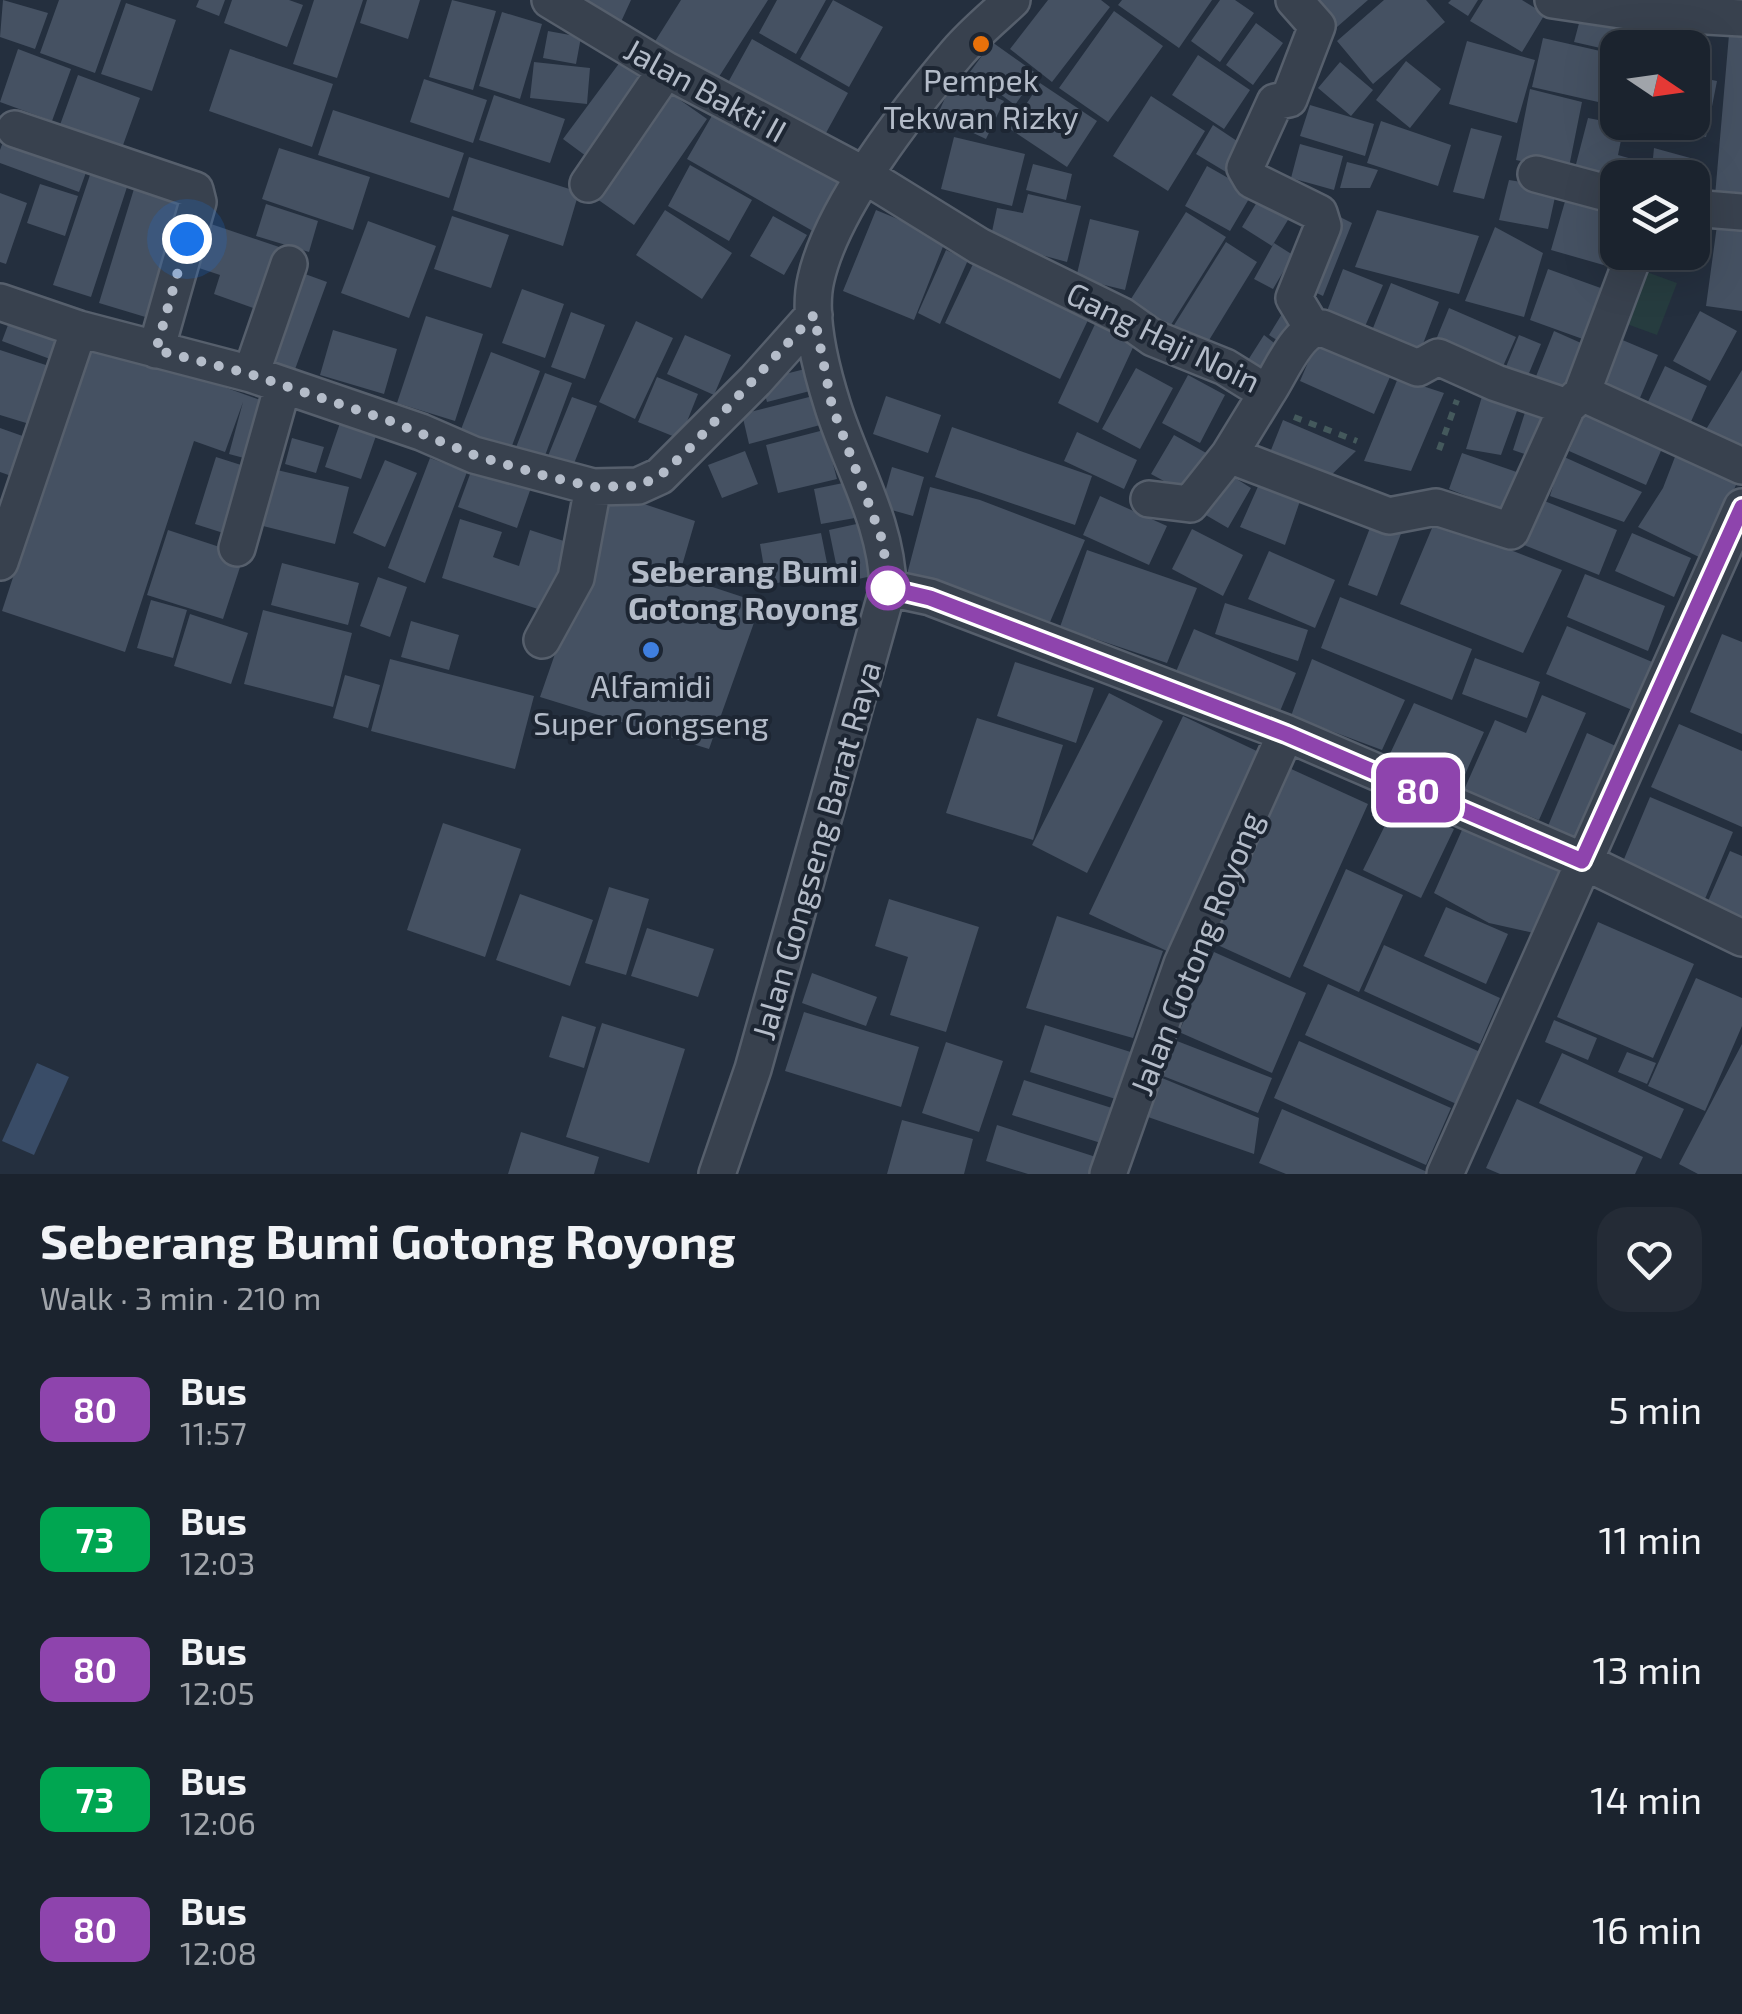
<!DOCTYPE html>
<html lang="en">
<head>
<meta charset="utf-8">
<style>
  body { margin:0; font-family:"Exo 2",sans-serif; background:#242b36; color:#f1f3f6; height:100vh; display:flex; flex-direction:column; font-size:38px; white-space:nowrap }
  * { box-sizing:border-box; margin:0 }
  p { font-size:32px; color:#a0a4aa }
  .icon { flex:none; width:55px; height:55px; fill:none; stroke:currentColor; stroke-width:2; stroke-linecap:round; stroke-linejoin:round }
  .map { position:relative; height:1174px; overflow:hidden }
  .sheet { display:flex; flex-direction:column; background:#1b232e; flex:1 }
  .sheet>* { flex:none }
  .badge { padding:0 20px; border-radius:15px; font-size:35px; line-height:65px }
  .needle { width:65px; rotate:103deg }
  .fabs { position:absolute; left:1600px; top:30px; display:grid; gap:20px }
  .fabs a { display:grid; place-items:center; width:110px; height:110px; border-radius:20px; background:#1b232e; box-shadow:0 10px 40px #0002,0 0 0 2px #39404a; font-size:50px }
  .you { position:absolute; width:50px; height:50px; margin:-25px; border:8px solid #fff; border-radius:50%; background:#1a73e8; box-shadow:0 0 0 15px #1a73e833 }
  .map>.badge { position:absolute; translate:-50% -50%; box-shadow:0 0 0 5px #fff }
  .round { display:grid; place-items:center; flex:none; width:105px; height:105px; border-radius:30px; background:#242b36 }
  .headline { display:flex; align-items:center; justify-content:space-between; height:170px; padding:0 40px }
  h1 { font-size:48px; font-weight:700; line-height:75px }
  ul { padding:0; list-style:none }
  li { display:flex; align-items:center; gap:30px; height:130px; padding:0 40px }
  li div { flex:1 }
  li b { display:block; font-size:38px }
  li em { font-style:normal }
  li .badge { min-width:110px; font-weight:700; text-align:center }
  .map>svg:first-child { display:block }
</style>
</head>
<body>
<div class="map">
<svg width="1742" height="1174" viewBox="0 0 1742 1174">
  <rect width="100%" height="100%" fill="#242f3e"/>
  <!-- green -->
  <path fill="#263c3f" d="M1644,271L1677,283L1657,335L1624,323Z"/>
  <!-- water -->
  <path fill="#394c67" d="M37,1063L69,1077L34,1155L2,1141Z"/>
  <!-- building -->
  <path fill="#455162" d="M3,0L48,13L35,49L0,37Z
    M59,0H121L95,73L40,53Z
    M199,0H225L219,16L196,7Z
    M232,0H289L303,5L287,47L224,23Z
    M314,0H363L337,78L293,64Z
    M367,0H420L408,39L360,23Z
    M452,0L496,11L473,90L429,77Z
    M574,0H631L620,24Z
    M681,0H768L715,83L654,43Z
    M777,0H826L796,54L759,33Z
    M833,0L883,27L849,87L800,59Z
    M1048,0H1101L1110,7L1052,82L1010,49Z
    M1122,0H1212L1179,48L1118,5Z
    M1220,0H1235L1254,13L1220,62L1191,41Z
    M1313,0H1368L1337,27Z
    M1384,0H1426L1445,22L1373,84L1337,41Z
    M1451,0H1478L1468,16L1448,3Z
    M1483,0H1522L1545,14L1522,52L1470,21Z
    M126,3L176,20L152,91L101,74Z
    M1114,11L1163,46L1108,122L1059,88Z
    M502,12L542,24L520,99L479,86Z
    M1582,12L1628,23L1623,48H1618V52L1574,42Z
    M1256,23L1283,43L1253,85L1226,65Z
    M1730,23L1742,24V197L1715,196Z
    M1635,25L1683,36L1680,48H1630Z
    M548,31L581,37L576,64L543,58Z
    M1543,38L1618,55L1607,104L1532,87Z
    M752,39L848,93L821,142L725,88Z
    M1467,41L1535,60L1517,123L1449,104Z
    M992,42L1037,74L1015,105L970,72Z
    M18,49L71,69L52,121L0,102Z
    M230,49L333,84L312,147L209,111Z
    M626,54L653,74L590,159L563,139Z
    M1198,55L1250,90L1224,129L1172,95Z
    M1406,61L1441,89L1410,128L1376,100Z
    M534,62L590,68L587,104L530,98Z
    M1340,62L1373,90L1351,116L1318,88Z
    M78,75L140,98L118,159L56,136Z
    M1692,76L1717,81L1706,137L1672,130L1673,122H1692Z
    M954,78L1004,101L986,139L937,116Z
    M424,79L487,100L473,143L410,122Z
    M1040,83L1097,121L1067,167L1010,129Z
    M663,88L707,119L634,225L590,194Z
    M1530,89L1582,102L1568,172L1516,160Z
    M494,95L565,119L550,163L479,140Z
    M1151,96L1205,131L1168,191L1113,156Z
    M1310,105L1374,124L1365,156L1300,136Z
    M717,107L848,181L818,234L687,159Z
    M333,110L464,153L449,198L318,155Z
    M1588,118L1624,125L1618,155L1639,161L1632,175L1612,170L1611,175L1575,168Z
    M1381,121L1451,145L1438,186L1367,163Z
    M1648,122H1670L1668,134L1647,130Z
    M1213,125L1243,145L1236,178L1196,154Z
    M1471,128L1502,136L1484,199L1453,192Z
    M6,134L89,164L79,192L0,163V150Z
    M954,137L1025,154L1012,206L941,189Z
    M1300,144L1343,156L1334,190L1291,178Z
    M279,148L370,177L353,230L262,199Z
    M1654,148L1694,159L1688,178H1651Z
    M469,157L579,192L563,246L453,210Z
    M1347,162L1378,170L1370,188H1340Z
    M1033,164L1072,174L1066,200L1026,190Z
    M690,165L752,200L729,241L668,206Z
    M93,166L130,178L91,297L53,285Z
    M1207,166L1253,192L1230,231L1185,206Z
    M137,179L189,195L152,319L99,303Z
    M1509,180L1557,188L1548,229L1499,220Z
    M40,184L78,196L65,236L27,223Z
    M1568,191L1618,205L1621,270L1551,250Z
    M0,193L27,203L6,264L0,262Z
    M1028,194L1081,206L1067,262L990,241L997,208L1023,213Z
    M1260,197L1291,215L1272,246L1242,227Z
    M266,204L318,221L309,252L256,236Z
    M665,210L732,253L702,299L636,255Z
    M876,210L946,239L914,320L843,291Z
    M1377,210L1479,236L1459,294L1355,267Z
    M1186,212L1226,237L1164,336L1124,310Z
    M1336,215L1352,223L1323,296L1306,288Z
    M452,216L509,235L491,288L434,269Z
    M773,216L807,235L784,275L750,256Z
    M1718,218L1742,221V311L1706,306Z
    M1090,219L1139,231L1125,290L1076,278Z
    M368,221L436,246L409,318L341,293Z
    M208,223L288,250L264,312L214,294L220,275L193,266Z
    M1495,227L1543,253L1524,317L1465,301Z
    M1692,228L1705,231L1696,263L1661,254L1692,252Z
    M1226,242L1257,262L1203,350L1171,330Z
    M1274,243L1293,255L1273,289L1254,279Z
    M946,250L968,260L940,324L918,313Z
    M973,264L1088,320L1060,379L945,323Z
    M1343,269L1383,285L1363,331L1324,319Z
    M1548,269L1609,291L1591,342L1530,320Z
    M294,270L327,282L294,372L262,360Z
    M1391,283L1439,302L1418,357L1369,338Z
    M522,289L564,304L545,358L502,343Z
    M1449,308L1516,337L1500,373L1433,347Z
    M14,309L70,330L58,362L2,341Z
    M1285,309L1304,321L1288,347L1269,335Z
    M1700,311L1737,331L1710,381L1673,361Z
    M571,312L605,325L585,379L551,367Z
    M426,316L483,334L455,421L397,403Z
    M636,321L673,338L635,419L599,402Z
    M1096,322L1136,341L1098,423L1058,403Z
    M333,330L397,349L384,394L320,375Z
    M1554,331L1590,347L1565,401L1531,389Z
    M685,335L731,355L714,395L667,374Z
    M1264,335L1278,346L1260,380L1243,368Z
    M1519,335L1541,344L1523,388L1501,379Z
    M1613,336L1658,355L1637,405L1592,386Z
    M1319,337L1393,370L1374,414L1300,381Z
    M91,339L274,405L259,462L229,454L243,402L225,452L194,441L125,652L2,611Z
    M0,350L55,368L36,426L0,415Z
    M491,352L540,371L510,451L460,432Z
    M1665,366L1707,386L1689,426L1646,406Z
    M1136,368L1173,388L1140,449L1102,429Z
    M805,369L810,391L767,402L761,380Z
    M1742,370V461L1702,436Z
    M545,373L572,383L543,461L515,450Z
    M1188,375L1225,395L1200,443L1162,423Z
    M657,377L698,394L680,439L638,422Z
    M1398,378L1444,393L1411,471L1364,461Z
    M1484,390L1521,400L1501,455L1466,449Z
    M817,395L824,424L749,444L742,414Z
    M886,396L941,415L928,453L873,434Z
    M572,397L597,406L573,466L548,456Z
    M1528,403L1554,411L1539,459L1513,450Z
    M1586,410L1664,444L1646,485L1569,451Z
    M341,420L377,433L361,479L325,467Z
    M1283,420L1356,451L1324,482L1267,460Z
    M952,427L1092,476L1075,525L935,477Z
    M0,428L31,439L17,478L0,472Z
    M824,430L837,479L778,493L766,445Z
    M1077,432L1137,460L1124,489L1064,461Z
    M1174,435L1208,454L1186,493L1151,474Z
    M292,438L324,447L316,473L285,464Z
    M1678,449L1740,476L1703,559L1638,527L1663,488Z
    M745,451L758,484L722,498L708,465Z
    M1462,453L1528,476L1512,514L1449,489Z
    M1562,456L1642,492L1624,522L1550,496Z
    M216,457L257,470L236,537L195,524Z
    M430,458L467,472L425,583L388,568Z
    M476,458L534,479L517,528L458,507Z
    M385,460L417,473L385,547L353,533Z
    M892,467L924,477L913,516L881,507Z
    M277,470L349,487L335,544L263,526Z
    M1227,473L1251,488L1228,528L1204,514Z
    M848,482L855,518L821,524L814,489Z
    M1260,482L1301,498L1285,545L1240,527Z
    M930,487L980,500L1085,540L1050,622L953,588L905,582Z
    M611,493L695,521L679,576L761,603L709,749L540,697Z
    M1100,496L1167,526L1149,565L1083,535Z
    M1537,498L1617,530L1599,575L1519,543Z
    M460,519L502,532L493,557L519,566L530,530L570,543L547,612L442,578Z
    M1373,520L1402,531L1377,596L1348,585Z
    M1435,521L1562,570L1523,653L1400,604Z
    M861,523L872,576L840,583L829,530Z
    M1192,529L1243,555L1223,596L1172,569Z
    M168,530L244,555L223,619L147,595Z
    M821,533L829,573L767,585L760,544Z
    M1632,533L1691,558L1674,597L1615,571Z
    M1087,550L1197,588L1167,663L1060,627Z
    M1269,551L1335,580L1315,628L1248,599Z
    M282,563L359,583L348,625L271,605Z
    M1585,574L1665,606L1648,651L1567,617Z
    M378,577L407,587L390,637L360,626Z
    M1340,597L1472,649L1452,700L1321,648Z
    M151,600L187,610L173,658L137,648Z
    M1225,603L1308,630L1298,661L1215,634Z
    M263,610L352,633L333,707L244,684Z
    M190,614L248,633L231,684L174,666Z
    M411,621L459,635L449,670L401,657Z
    M1567,626L1657,664L1637,712L1546,674Z
    M1194,629L1296,673L1278,716L1175,674Z
    M1722,634L1742,642V734L1690,712Z
    M1475,658L1540,682L1527,718L1462,694Z
    M390,659L534,696L515,769L371,731Z
    M1312,659L1405,700L1382,750L1291,716Z
    M1015,662L1094,688L1076,743L997,716Z
    M345,675L380,685L368,728L333,718Z
    M1109,693L1163,721L1087,873L1032,845Z
    M1542,695L1586,713L1539,820L1464,790L1495,720L1526,733Z
    M1414,703L1484,732L1459,788L1388,758Z
    M1183,716L1263,754L1169,952L1089,914Z
    M977,718L1063,745L1033,840L946,813Z
    M1679,724L1742,751V827L1651,787Z
    M1587,733L1618,747L1579,839L1548,826Z
    M1289,768L1368,804L1290,978L1211,942Z
    M1650,797L1733,832L1702,906L1619,871Z
    M1397,801L1454,829L1421,898L1363,870Z
    M1466,821L1566,869L1538,934L1489,923L1434,893Z
    M443,823L521,849L485,957L407,930Z
    M1730,851L1742,856V925L1705,908Z
    M1346,869L1403,895L1359,992L1303,966Z
    M609,887L649,899L626,975L585,963Z
    M520,894L593,920L570,986L496,960Z
    M889,899L979,927L946,1032L890,1015L908,957L875,946Z
    M1446,907L1508,934L1486,984L1424,956Z
    M1057,916L1163,951L1133,1038L1026,1008Z
    M1598,922L1694,964L1653,1058L1557,1017Z
    M647,928L714,949L698,997L631,976Z
    M1384,945L1500,998L1480,1044L1364,991Z
    M1214,952L1306,993L1272,1073L1179,1032Z
    M812,973L877,997L866,1026L802,1003Z
    M1696,978L1742,998V1026L1705,1111L1648,1086Z
    M1328,984L1487,1055L1463,1107L1305,1035Z
    M804,1012L919,1047L901,1107L785,1071Z
    M562,1016L596,1027L584,1068L549,1057Z
    M1554,1020L1597,1038L1588,1060L1545,1042Z
    M602,1023L685,1049L649,1163L566,1137Z
    M1045,1025L1137,1054L1122,1101L1030,1072Z
    M1177,1041L1272,1078L1258,1113L1163,1076Z
    M1299,1041L1451,1108L1426,1165L1274,1098Z
    M946,1042L1003,1061L979,1132L922,1113Z
    M1742,1044V1174H1698L1679,1164Z
    M1627,1052L1656,1063L1647,1084L1618,1072Z
    M1562,1053L1684,1109L1661,1159L1539,1103Z
    M1162,1078L1259,1118L1254,1154L1148,1117Z
    M1024,1080L1115,1109L1104,1144L1012,1115Z
    M1517,1099L1643,1157L1635,1174H1500L1486,1168Z
    M1282,1109L1432,1174H1286L1259,1163Z
    M902,1120L973,1139L964,1174H887Z
    M997,1125L1099,1158L1094,1174H1028L986,1161Z
    M521,1132L599,1157L594,1174H508Z"/>
  <g fill="none" stroke-linecap="round" stroke-linejoin="round">
    <!-- minor casing -->
    <g stroke="#565f6c" stroke-width="40">
      <path id="minor" d="M550,0L666,70L864,175L979,246L1122,316L1153,338L1225,367L1267,393C1281,373 1297,328 1322,328L1418,368L1438,357L1496,383L1567,407L1582,393L1635,252
        M1294,0L1317,26L1289,99L1275,102L1245,168L1252,180L1319,213L1323,226L1294,298L1312,328
        M1553,0L1634,12L1742,18
        M15,129L195,190L198,202L156,350
        M1536,174L1618,196
        M588,184L666,70
        M1692,208L1742,212
        M0,302L79,329L251,374L421,432L474,455L593,487L638,486L660,476L755,381L814,315
        M251,374L289,264
        M1582,393L1742,466
        M1229,455L1389,516L1436,507L1511,531L1567,407
        M1149,499L1190,504L1229,455L1267,393
        M237,548L283,385
        M0,562L79,329
        M888,588L930,597L1286,733L1583,861L1742,938
        M542,640L576,578L593,487
        M717,1174L753,1069L888,588C887,524 852,467 833,407C821,369 807,317 816,279C832,207 909,109 957,53C973,34 994,17 1012,0
        M1108,1174L1182,964L1286,733
        M1445,1174L1742,507"/>
    </g>
    <!-- path -->
    <path stroke="#44595c" stroke-width="6" stroke-dasharray="8 8" stroke-linecap="butt" d="M1294,417L1357,441
      M1439,450L1457,400"/>
    <!-- minor -->
    <use href="#minor" stroke="#38414e" stroke-width="35"/>
  </g>
  <g fill="none" stroke-linecap="round" stroke-linejoin="round">
    <!-- line casing -->
    <g stroke="#fff" stroke-width="22">
      <path id="line" d="M888,588L930,598L1286,734L1582,861L1742,507"/>
    </g>
    <!-- line -->
    <use href="#line" stroke="#8e44ad" stroke-width="15"/>
    <!-- walk -->
    <path stroke="#b4bcc9" stroke-width="10" stroke-dasharray="0 18" d="M187,239L156,350L250,374L390,421L474,455L542,475L594,487L638,486L660,476L688,450L814,315L832,406L883,542L888,588"/>
  </g>
  <!-- markers -->
  <circle fill="#e8710a" stroke="#1d2633" stroke-width="4" cx="981" cy="44" r="10"/>
  <circle fill="#fff" stroke="#8e44ad" stroke-width="5" cx="888" cy="588" r="20"/>
  <circle fill="#3f7fe0" stroke="#1d2633" stroke-width="4" cx="651" cy="650" r="10"/>
  <g text-anchor="middle" dominant-baseline="central" stroke-width="8" stroke-linejoin="round" paint-order="stroke">
    <!-- poi labels -->
    <g font-size="32" fill="#b4bcc9" stroke="#1d2633">
      <text x="981" y="79">Pempek<tspan x="981" dy="37">Tekwan Rizky</tspan></text>
      <text x="651" y="685">Alfamidi<tspan x="651" dy="37">Super Gongseng</tspan></text>
    </g>
    <!-- street labels -->
    <g font-size="32" fill="#b4bcc9" stroke="#1d2633">
      <text transform="translate(706 89) rotate(29)">Jalan Bakti II</text>
      <text transform="translate(1164 336) rotate(26)">Gang Haji Noin</text>
      <text transform="translate(815 850) rotate(-74)">Jalan Gongseng Barat Raya</text>
      <text transform="translate(1195 953) rotate(-68)">Jalan Gotong Royong</text>
    </g>
    <!-- stop labels -->
    <g font-size="32" font-weight="bold" fill="#b4bcc9" stroke="#1d2633" text-anchor="end">
      <text x="858" y="570">Seberang Bumi<tspan x="858" dy="37">Gotong Royong</tspan></text>
    </g>
  </g>
</svg>
<div class="fabs">
<a><svg class="needle" viewBox="-14 -14 28 28"><path d="M0-13l5 13h-10z" fill="#e53935"/><path d="M0 13l5-13h-10z" fill="#a0a4aa"/></svg></a>
<a><svg class="icon" aria-label="layers" viewBox="0 0 24 24"><path d="M12 4l9 5-9 5-9-5zM3 14l9 5 9-5"/></svg></a>
</div>
<div class="you" style="left:187px;top:239px"></div>
<b class="badge" style="left:1418px;top:790px;background:#8e44ad;color:#fff">80</b>
</div>
<section class="sheet">
<div class="headline"><div><h1>Seberang Bumi Gotong Royong</h1><p>Walk · 3 min · 210 m</p></div><a class="round"><svg class="icon" aria-label="heart" viewBox="0 0 24 24"><path d="M12 20l-8-8c-3-5 5-10 8-4 3-6 11-1 8 4z"/></svg></a></div>
<ul>
<li><span class="badge" style="background:#8e44ad;color:#fff">80</span><div><b>Bus</b><p>11:57</p></div><em>5 min</em></li>
<li><span class="badge" style="background:#00a651;color:#fff">73</span><div><b>Bus</b><p>12:03</p></div><em>11 min</em></li>
<li><span class="badge" style="background:#8e44ad;color:#fff">80</span><div><b>Bus</b><p>12:05</p></div><em>13 min</em></li>
<li><span class="badge" style="background:#00a651;color:#fff">73</span><div><b>Bus</b><p>12:06</p></div><em>14 min</em></li>
<li><span class="badge" style="background:#8e44ad;color:#fff">80</span><div><b>Bus</b><p>12:08</p></div><em>16 min</em></li>
</ul>
</section>
</body>
</html>
